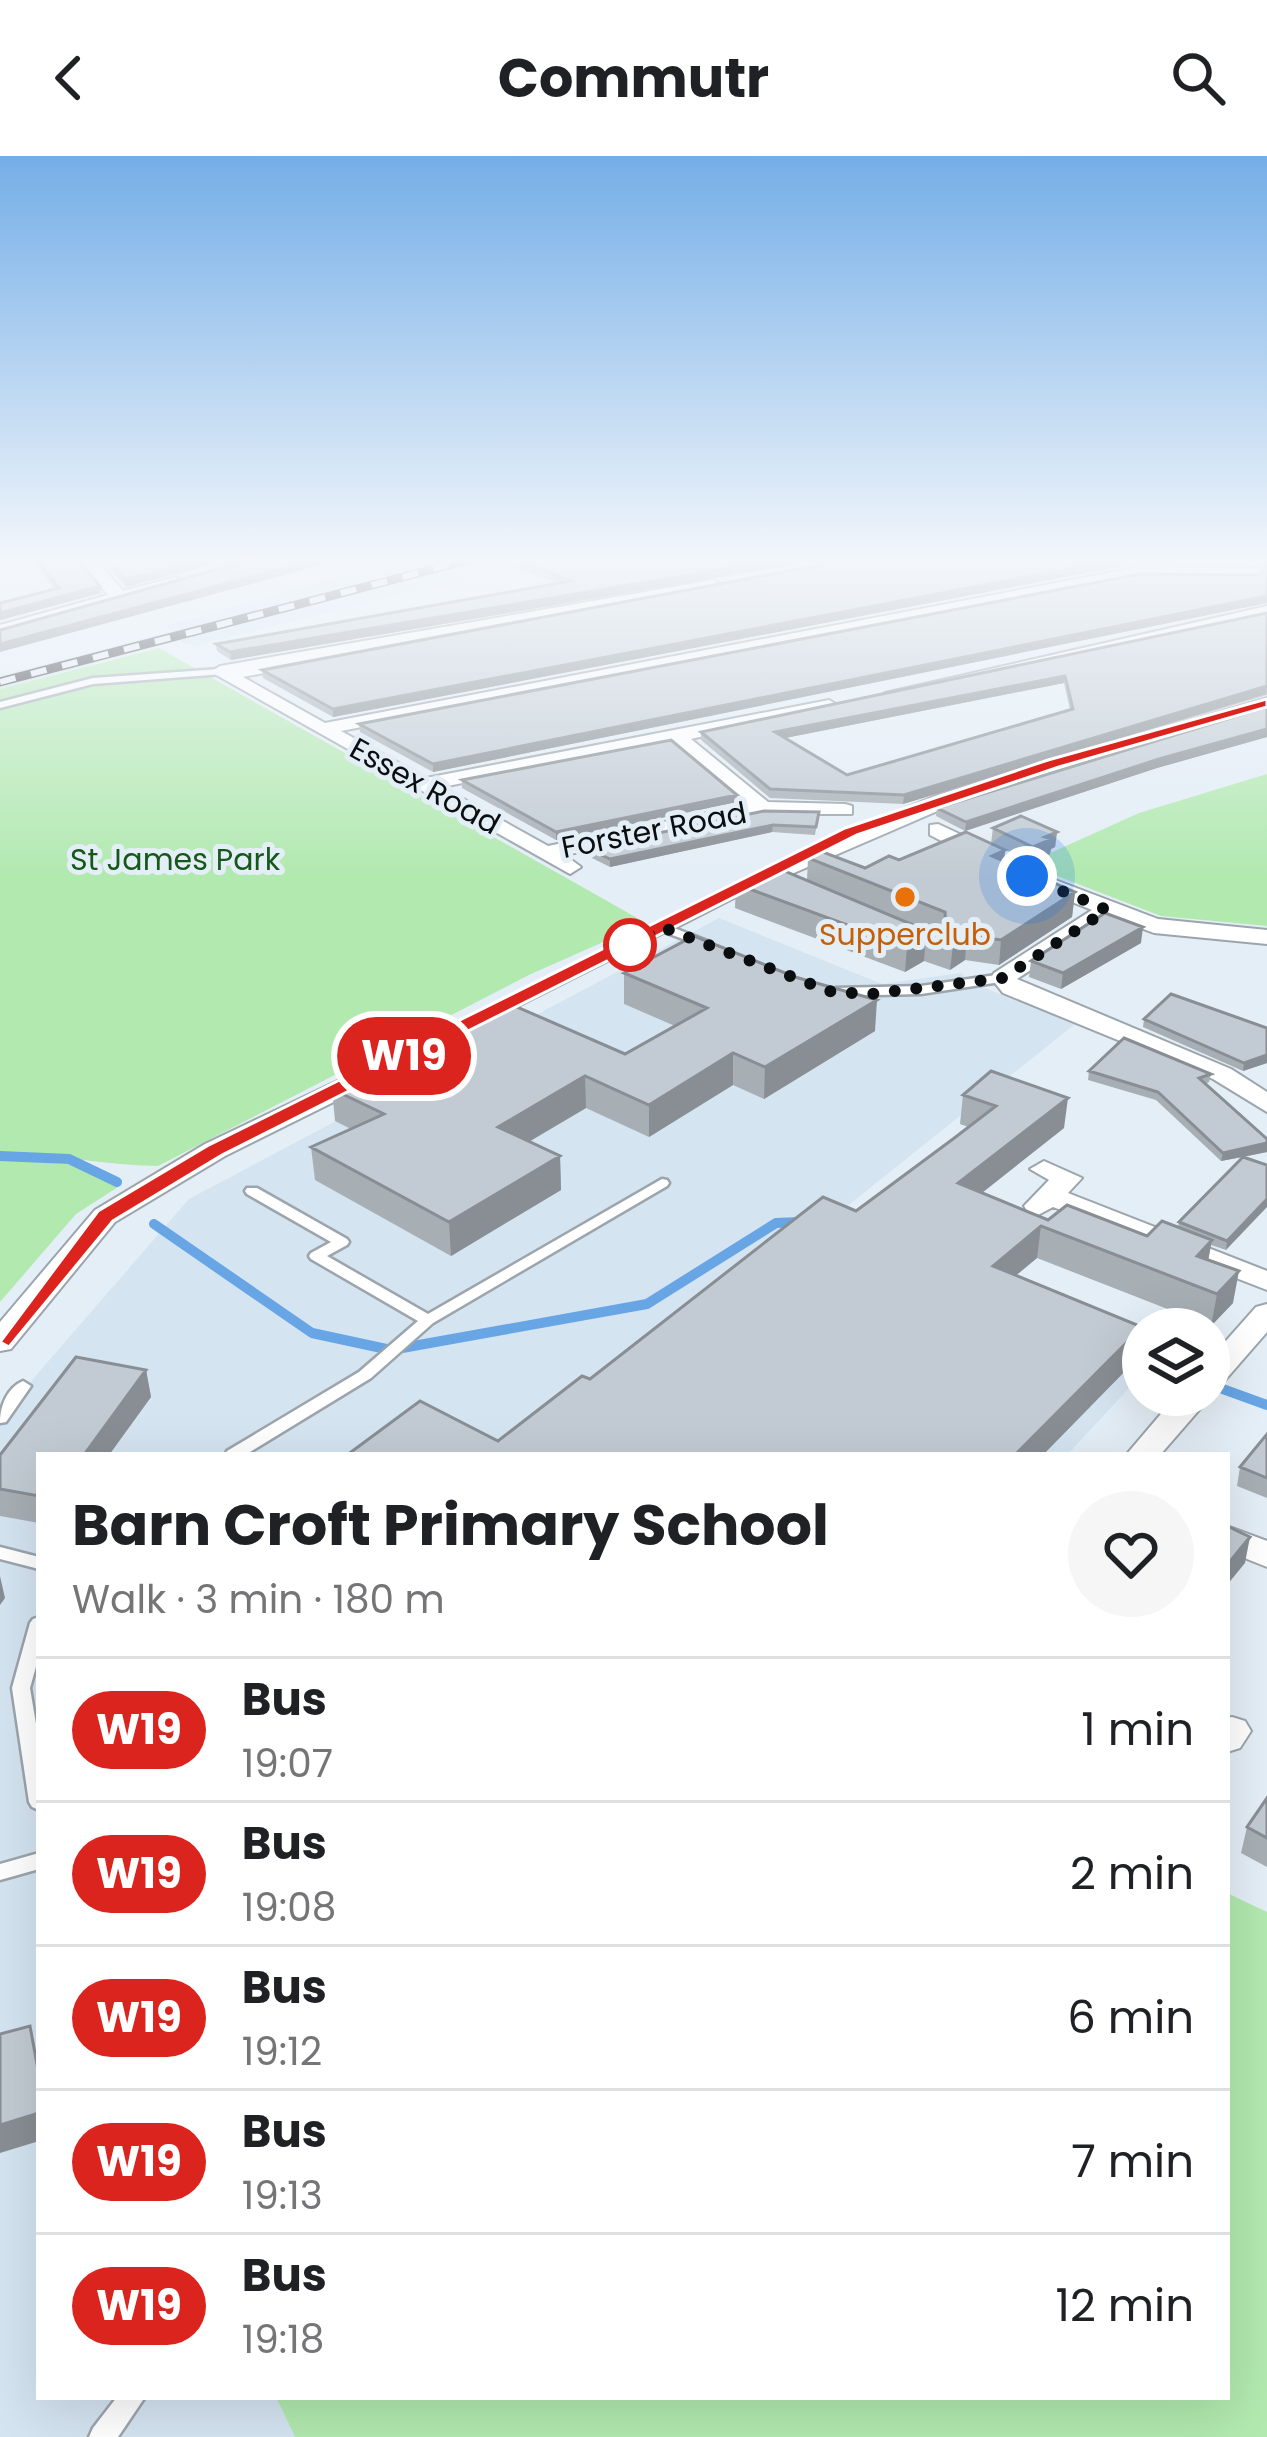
<!DOCTYPE html>
<html lang="en">
<head>
<meta charset="utf-8">
<style>
  body { margin:0; font-family:Poppins,sans-serif; background:#f6f6f6; color:#202124; height:100vh; display:flex; flex-direction:column; font-size:45px; white-space:nowrap }
  * { box-sizing:border-box; margin:0 }
  p { font-size:39px; color:#757577 }
  .icon { flex:none; width:66px; height:66px; fill:none; stroke:currentColor; stroke-width:2; stroke-linecap:round; stroke-linejoin:round }
  .map { position:relative; flex:1; overflow:hidden }
  .sheet { position:absolute; left:36px; top:1296px; width:1194px; height:948px; display:flex; flex-direction:column; background:#fff; border-radius:0px; box-shadow:0 12px 48px #0002 }
  .sheet>* { flex:none }
  .badge { padding:0 24px; border-radius:39px; font-size:42px; line-height:78px }
  .controls { position:absolute; left:1122px; top:1152px; display:grid; gap:24px }
  .controls a { display:grid; place-items:center; width:108px; height:108px; border-radius:50%; background:#fff; box-shadow:0 12px 48px #0002; font-size:60px }
  .you { position:absolute; width:60px; height:60px; margin:-30px; border:9px solid #fff; border-radius:50%; background:#1a73e8; box-shadow:0 0 0 18px #1a73e833 }
  .map>.badge { position:absolute; translate:-50% -50%; box-shadow:0 0 0 6px #fff }
  .round { display:grid; place-items:center; flex:none; width:126px; height:126px; border-radius:63px; background:#f6f6f6 }
  .head { display:flex; align-items:center; justify-content:space-between; height:204px; padding:0 36px }
  h1 { font-size:57px; font-weight:700; line-height:90px }
  ul { padding:0; list-style:none }
  li { display:flex; align-items:center; gap:36px; height:144px; padding:0 36px; border-top:3px solid #e0e0e0 }
  li div { flex:1 }
  li b { display:block; font-size:45px }
  li em { font-style:normal }
  li .badge { min-width:132px; font-weight:700; text-align:center }
  header { display:flex; justify-content:space-between; align-items:center; height:156px; padding:0 36px; background:#fff; font-size:54px; font-weight:700 }
  .map>svg:first-child { display:block }
</style>
</head>
<body>
<header><svg class="icon" aria-label="back" viewBox="0 0 24 24"><path d="M15 5l-7 7 7 7"/></svg>Commutr<svg class="icon" aria-label="search" viewBox="0 0 24 24"><circle cx="10" cy="10" r="6"/><path d="M15 15l6 6"/></svg></header>
<div class="map">
<svg width="1267" height="2281" viewBox="0 0 1267 2281">
  <rect width="100%" height="100%" fill="#e4eef6"/>
  <!-- built -->
  <path fill="#d4e4f1" d="M399,404H538L193,490L178,485L0,533V520L172,475L165,470Z
    M719,762L882,828L961,817L970,826L1075,868L816,1075L1143,1207V1217L1067,1299H39V2241H276L295,2281H0V1261L189,1043Z"/>
  <!-- green -->
  <path fill="#b1e9af" d="M159,492L646,767L531,818L158,1010C103,1009 55,998 0,997V533Z
    M1267,618V770L1161,760L1026,708L1139,657Z
    M0,1003L78,1009L118,1031L76,1058L0,1146Z
    M1227,1737L1267,1756V2281H295L276,2241H1227Z"/>
  <g fill="none" stroke-linecap="round" stroke-linejoin="round">
    <!-- stream -->
    <path stroke="#67a5e5" stroke-width="10" d="M0,1000L69,1003L117,1026
      M154,1068L312,1177L391,1194L647,1148L776,1067L800,1066
      M1209,1228L1267,1249"/>
    <!-- lane casing -->
    <g stroke="#9ca5ac" stroke-width="5">
      <path id="lane" d="M220,513L225,516L223,518L93,528L0,552V546L93,522Z
        M752,725L758,728L756,730L674,772L710,786V790H702L664,776L499,859L495,860L489,856Z
        M1003,818L1009,822L1007,825L921,838L835,840L829,836L835,832L921,830Z
        M662,1023L667,1024L669,1027L667,1030L433,1167L371,1222L245,1299H225L227,1295L359,1216L418,1165L311,1103L309,1100L311,1097L331,1086L247,1038L245,1035L247,1032H257L347,1083L349,1086L347,1089L327,1100L428,1158Z
        M23,1225L31,1230L6,1266L0,1267C0,1250 7,1232 23,1225Z
        M0,1391L39,1401V1413L0,1403Z
        M39,1461V1500L30,1532L39,1586V1654L32,1651L29,1646L12,1532L30,1467L33,1463Z
        M39,1697V1713L0,1724V1708Z
        M117,2241H145L118,2281H89L93,2272Z"/>
    </g>
    <!-- street casing -->
    <g stroke="#9ca5ac" stroke-width="4">
      <path id="street" d="M79,404H96L123,435L176,421L184,426L0,479V469L108,439Z
        M1139,411L1258,412L1266,417L1258,422L1139,421L341,575L426,622L829,544L839,550L691,583L768,646L845,648L852,650V658H763L565,699L581,711L570,718L211,516L220,510L713,424L721,429L243,521L325,567ZM672,587L747,649L548,690L442,631Z
        M1267,450V460L894,543L885,537Z
        M1267,542V554L956,647L773,726L765,728L754,721L817,687L941,638Z
        M938,668L996,695L999,700L980,705L930,679V669Z
        M1037,717L1158,763L1267,774V788L1154,777L1111,761L1017,823L1231,913L1267,936V956L1213,923L1003,837L991,822L994,817L1092,754L1029,729L1026,724Z
        M365,912L378,920L374,926L225,1000L115,1066L11,1193L0,1195V1166L95,1054L205,988Z
        M1044,1005L1082,1022L1068,1037L1267,1115V1134L1053,1051L1038,1059L1028,1056L1024,1050L1049,1024L1030,1013Z
        M1267,1148V1176L1220,1230L1209,1233V1204L1256,1151Z
        M1209,1236L1211,1239L1206,1246L1160,1299H1126L1177,1239Z
        M1227,1370L1267,1385V1411L1227,1395Z
        M1232,1561L1245,1565L1251,1575L1240,1592L1227,1596V1562Z"/>
    </g>
    <!-- lane -->
    <use href="#lane" fill="#fff" fill-rule="evenodd"/>
    <!-- street -->
    <use href="#street" fill="#fff" fill-rule="evenodd"/>
    <!-- rail casing -->
    <g stroke="#2c3134" stroke-width="9">
      <path id="rail" d="M0,526L468,404"/>
    </g>
    <!-- rail -->
    <use href="#rail" stroke="#e4eef6" stroke-width="6" stroke-dasharray="16" stroke-linecap="butt"/>
  </g>
  <!-- wall -->
  <path fill="#a7afb5" fill-rule="evenodd" d="M32,404H78L101,437L0,464V447L55,433Z
    M102,404H143L147,408L165,404H229L126,431Z
    M514,404H821L231,504L217,495L216,488L558,427L514,411Z
    M847,404H1267V447L433,616L360,576L359,568L1259,419L1266,413L1258,407H1138L333,561L263,522L262,514Z
    M1267,457V539L903,648L770,642L701,584V576ZM1064,527L1070,554L847,619L785,582Z
    M1267,551V581L1157,612L965,675L936,660L937,652Z
    M462,624L737,646L556,684L462,632Z
    M819,656L815,679L772,676L610,711L586,699V692Z
    M993,672L1057,676L1055,691L1051,693L1050,698L1032,706L991,687Z
    M1005,694L1004,705L1075,736L1072,761L999,809L965,804L950,814L924,805L905,816L735,752L736,728L807,724L808,702L865,712L899,704Z
    M1141,787L1061,833L1029,821L1031,805Z
    M624,817L875,875L764,943L733,929L649,981L586,952L529,986L560,1000L561,1034L451,1100L315,1024L311,991L351,973L335,965L332,933L625,898L675,870L624,848Z
    M1144,863L1267,872V907L1243,915L1143,871Z
    M1089,915L1211,918L1209,926L1206,928L1267,996L1243,1001L1267,1009L1226,1094L1211,1089L1208,1104L1233,1147L1211,1170L1037,1102L1016,1119L1142,1171L1137,1203L498,1285L590,1223L856,1055L968,971L960,968L963,939L1064,972L982,1037L1048,1064L1147,1080L1178,1071L1179,1066L1243,1001L1221,1005L1156,944L1088,924Z
    M146,1214L151,1241L109,1299H39V1367L0,1360V1299Z
    M1267,1278V1342L1237,1330L1240,1311Z
    M1267,1642V1711L1241,1697L1247,1671Z"/>
  <!-- shaded-wall -->
  <path fill="#888e94" d="M202,404H229L126,431L125,424Z
    M314,404H340L0,496V488Z
    M778,404H821L231,504L230,496Z
    M1116,404H1139L1138,407L333,561V553Z
    M100,430L101,437L0,464V457Z
    M1267,440V447L433,616V608Z
    M1065,520L1064,527L775,584V576Z
    M1267,530L1266,538L903,648L904,639Z
    M1267,573V581L1157,612L965,675L966,666L1159,603Z
    M737,639V646L556,684V676Z
    M773,669L772,676L610,711V703Z
    M1057,676L1055,691L1051,693L1050,698L1032,706L1033,691L1045,681Z
    M1005,694L1003,718L992,700Z
    M1075,736L1072,761L999,809L1001,784Z
    M1143,771L1141,787L1061,833L1063,817Z
    M967,779L965,804L950,814L953,789Z
    M926,780L924,805L905,816L907,791Z
    M877,844L875,875L764,943L765,911Z
    M733,897V929L649,981V949Z
    M1267,899V907L1243,915L1244,907Z
    M585,920L586,952L499,1003L498,971Z
    M1068,942L1064,972L955,1058L958,1027Z
    M1267,987V996L1221,1005L1223,997Z
    M560,1000L561,1034L451,1100L449,1066Z
    M1267,1043V1051L1226,1094L1227,1085Z
    M1041,1070L1037,1102L989,1142L993,1110Z
    M1212,1084L1206,1116L1192,1131L1197,1100Z
    M1239,1115L1233,1147L1211,1170L1217,1138Z
    M1142,1171L1137,1203L1043,1299H1015Z
    M146,1214L151,1241L109,1299H84Z
    M1250,1381L1245,1407L1227,1429V1409Z
    M0,1420L5,1442L0,1449Z
    M39,1957V1985L0,1997V1969Z"/>
  <!-- building -->
  <path fill="#c2cbd3" stroke="#888e94" stroke-width="3" fill-rule="evenodd" d="M36,404H78L100,430L0,457V447L59,432Z
    M107,404H143L147,408L165,404H202L125,424Z
    M250,404H314L0,488V474Z
    M514,404H778L230,496L216,488L571,425Z
    M847,404H1116L333,553L262,514Z
    M1267,412V440L433,608L359,568L1140,418L1259,419Z
    M1267,457V530L904,639L770,633L701,576ZM1065,520L1073,553L847,619L775,576Z
    M1267,551V573L1159,603L966,666L937,652Z
    M671,584L737,639L556,676L462,624Z
    M764,655L819,656L816,671L773,669L610,703L586,692Z
    M1021,660L1057,676L1045,681L1052,683L1033,691L993,672Z
    M966,676L1005,694L992,700L1075,736L1001,784L967,779L953,789L926,780L907,791L736,728L780,713L925,774L946,773L945,756L808,702L823,696L865,712L889,700L899,704Z
    M1105,757L1143,771L1063,817L1031,805Z
    M694,780L795,821L877,844L765,911L733,897L649,949L585,920L498,971L560,1000L449,1066L311,991L384,958L332,933L501,844L625,898L707,852L624,817Z
    M1171,838L1267,872V899L1244,907L1144,863Z
    M1124,882L1211,918L1199,922L1267,983V987L1223,997L1158,936L1089,915Z
    M991,915L1068,942L958,1027L1048,1064L1067,1049L1147,1080L1162,1065L1212,1084L1197,1100L1239,1115L1217,1138L1041,1070L993,1110L1142,1171L1015,1299H347L420,1245L498,1285L582,1220L590,1223L823,1041L856,1055L953,983L996,950L963,939Z
    M1243,1001L1267,1009V1043L1227,1085L1179,1066Z
    M76,1201L146,1214L84,1299H39V1340L0,1333V1299Z
    M1267,1278V1322L1240,1311Z
    M1227,1370L1250,1381L1227,1409Z
    M1267,1642V1682L1247,1671Z
    M30,1870L39,1919V1957L0,1969V1878Z"/>
  <!-- sky -->
  <linearGradient id="sky" x2="0" y2="1"><stop stop-color="#74aee7"/><stop offset="0.56" stop-color="#f3f7fb"/><stop offset="1" stop-color="#f3f7fb" stop-opacity="0"/></linearGradient>
  <rect width="1267" height="723" fill="url(#sky)"/>
  <!-- line -->
  <path fill="#dc241f" stroke="#fff" stroke-width="3" d="M1267,543V551L1059,611L857,679L222,999L113,1065L9,1191L0,1186L98,1055L207,990L845,672L1048,604Z"/>
  <g fill="none" stroke-linecap="round" stroke-linejoin="round">
    <!-- walk -->
    <path stroke="#0a0e10" stroke-width="12" stroke-dasharray="0 21.6" d="M630,789L664,772L832,836L871,838L1003,822L1107,754L1027,720"/>
  </g>
  <!-- markers -->
  <circle fill="#e8710a" stroke="#e4eef6" stroke-width="4.5" cx="905" cy="741" r="12"/>
  <circle fill="#fff" stroke="#dc241f" stroke-width="6" cx="630" cy="789" r="24"/>
  <g text-anchor="middle" dominant-baseline="central" stroke-width="10" stroke-linejoin="round" paint-order="stroke">
    <!-- far-street labels -->
    <g font-size="30" fill="#0a0e10" stroke="#e4eef6">
      <text transform="translate(425 630) rotate(29)">Essex Road</text>
      <text transform="translate(654 674) rotate(-11)">Forster Road</text>
    </g>
    <!-- far-park labels -->
    <g font-size="30" fill="#155819" stroke="#e4eef6">
      <text x="175" y="703">St James Park</text>
    </g>
    <!-- far-food labels -->
    <g font-size="30" fill="#c56008" stroke="#e4eef6">
      <text x="905" y="778">Supperclub</text>
    </g>
  </g>
</svg>
<div class="controls">
<a><svg class="icon" aria-label="layers" viewBox="0 0 24 24"><path d="M12 4l9 5-9 5-9-5zM3 14l9 5 9-5"/></svg></a>
</div>
<div class="you" style="left:1027px;top:720px"></div>
<b class="badge" style="left:404px;top:900px;background:#dc241f;color:#fff">W19</b>
<section class="sheet">
<div class="head"><div><h1>Barn Croft Primary School</h1><p>Walk · 3 min · 180 m</p></div><a class="round"><svg class="icon" aria-label="heart" viewBox="0 0 24 24"><path d="M12 20l-8-8c-3-5 5-10 8-4 3-6 11-1 8 4z"/></svg></a></div>
<ul>
<li><span class="badge" style="background:#dc241f;color:#fff">W19</span><div><b>Bus</b><p>19:07</p></div><em>1 min</em></li>
<li><span class="badge" style="background:#dc241f;color:#fff">W19</span><div><b>Bus</b><p>19:08</p></div><em>2 min</em></li>
<li><span class="badge" style="background:#dc241f;color:#fff">W19</span><div><b>Bus</b><p>19:12</p></div><em>6 min</em></li>
<li><span class="badge" style="background:#dc241f;color:#fff">W19</span><div><b>Bus</b><p>19:13</p></div><em>7 min</em></li>
<li><span class="badge" style="background:#dc241f;color:#fff">W19</span><div><b>Bus</b><p>19:18</p></div><em>12 min</em></li>
</ul>
</section>
</div>
</body>
</html>
